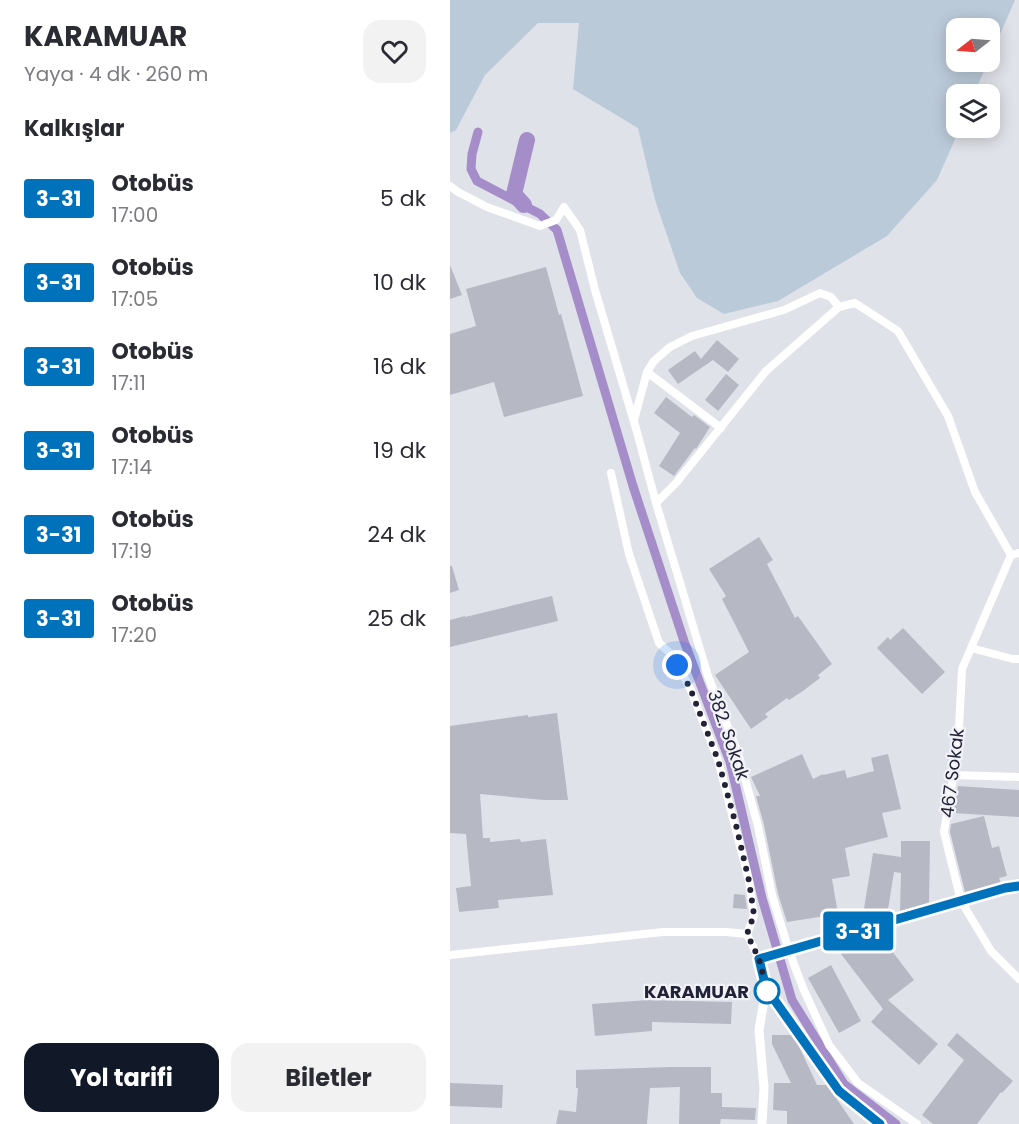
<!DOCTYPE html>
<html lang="tr">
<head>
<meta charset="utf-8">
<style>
  body { margin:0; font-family:Poppins,sans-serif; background:#f2f2f3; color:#2b2b33; height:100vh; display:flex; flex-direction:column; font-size:22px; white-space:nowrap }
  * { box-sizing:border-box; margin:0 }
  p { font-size:20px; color:#7c7c81 }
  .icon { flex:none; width:33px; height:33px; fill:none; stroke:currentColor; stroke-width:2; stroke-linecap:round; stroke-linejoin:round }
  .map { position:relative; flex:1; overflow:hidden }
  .details { display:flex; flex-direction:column; background:#fff; width:450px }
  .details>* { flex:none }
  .badge { padding:0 12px; border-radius:4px; font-size:21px; line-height:39px }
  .needle { width:39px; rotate:253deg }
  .tools { position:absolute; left:496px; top:18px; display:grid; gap:12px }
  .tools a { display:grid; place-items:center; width:54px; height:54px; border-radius:12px; background:#fff; box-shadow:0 3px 15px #0003; font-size:30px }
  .you { position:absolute; width:30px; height:30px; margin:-15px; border:4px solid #fff; border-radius:50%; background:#1a73e8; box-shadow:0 0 0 9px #1a73e833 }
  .map>.badge { position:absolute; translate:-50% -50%; box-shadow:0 0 0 3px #fff }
  h2 { padding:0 24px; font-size:22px; line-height:54px }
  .round { display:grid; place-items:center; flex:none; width:63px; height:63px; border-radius:18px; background:#f2f2f3 }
  .headline { display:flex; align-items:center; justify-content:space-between; height:102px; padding:0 24px }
  h1 { font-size:28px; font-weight:700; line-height:45px }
  .button { display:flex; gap:12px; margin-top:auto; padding:12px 24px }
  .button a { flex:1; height:69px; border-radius:18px; background:#111827; color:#fff; font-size:24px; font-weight:700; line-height:69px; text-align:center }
  .button a+a { background:#f2f2f3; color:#2b2b33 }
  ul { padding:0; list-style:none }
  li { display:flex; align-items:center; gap:18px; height:84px; padding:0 24px }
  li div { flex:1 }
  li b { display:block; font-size:22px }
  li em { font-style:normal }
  li .badge { min-width:66px; font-weight:700; text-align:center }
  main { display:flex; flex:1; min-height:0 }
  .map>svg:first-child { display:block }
</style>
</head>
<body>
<main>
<section class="details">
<div class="headline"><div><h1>KARAMUAR</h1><p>Yaya · 4 dk · 260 m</p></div><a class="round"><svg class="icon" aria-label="heart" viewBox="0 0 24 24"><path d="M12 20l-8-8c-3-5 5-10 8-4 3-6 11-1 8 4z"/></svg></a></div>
<h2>Kalkışlar</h2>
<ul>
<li><span class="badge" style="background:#0072bc;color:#fff">3-31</span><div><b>Otobüs</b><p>17:00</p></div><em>5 dk</em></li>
<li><span class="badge" style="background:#0072bc;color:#fff">3-31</span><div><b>Otobüs</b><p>17:05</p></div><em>10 dk</em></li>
<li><span class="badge" style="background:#0072bc;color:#fff">3-31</span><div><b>Otobüs</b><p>17:11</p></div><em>16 dk</em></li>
<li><span class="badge" style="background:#0072bc;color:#fff">3-31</span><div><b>Otobüs</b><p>17:14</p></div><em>19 dk</em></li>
<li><span class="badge" style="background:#0072bc;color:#fff">3-31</span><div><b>Otobüs</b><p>17:19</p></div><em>24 dk</em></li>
<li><span class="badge" style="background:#0072bc;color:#fff">3-31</span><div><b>Otobüs</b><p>17:20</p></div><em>25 dk</em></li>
</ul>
<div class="button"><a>Yol tarifi</a><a>Biletler</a></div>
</section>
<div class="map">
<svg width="569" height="1124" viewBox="0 0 569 1124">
  <rect width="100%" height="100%" fill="#e0e2e9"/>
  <!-- green -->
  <path fill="#bbcad9" d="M0,0H565L540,57V28H507V62H538L524,94H507V128H510L487,180L437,236L328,301L274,314L247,298L230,273L205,200L188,128L123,89L129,23H88L35,75L6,130L0,133Z"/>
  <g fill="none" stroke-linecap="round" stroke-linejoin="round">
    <!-- canal -->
    <path stroke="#a58dc9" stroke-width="9" d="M28,132L22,154L21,169L27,181L90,214L107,230L183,486L234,641L280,762L312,898L342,1000L394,1084L446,1124"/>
    <!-- river -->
    <path stroke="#a58dc9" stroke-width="16" d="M74,205L64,194L77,140"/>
  </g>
  <!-- building -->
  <path fill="#b6b9c4" d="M0,265L12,295L0,299Z
    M96,267L109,315L111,314L133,396L54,417L44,382L0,395V334L26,326L16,289Z
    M267,340L289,359L278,372L263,360L228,384L218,370L245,351L251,359Z
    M276,374L289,385L268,411L255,400Z
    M216,397L242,417L244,415L260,427L246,449L245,448L224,476L209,466L230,433L204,413Z
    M309,537L323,560L317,564L345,618L348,616L382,664L368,675L370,678L353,691L339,700L337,698L315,714L318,717L301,729L265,675L299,652L272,599L276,596L259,569Z
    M0,566H2L9,590L0,593Z
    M102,596L108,621L0,647V620L15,616V617Z
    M453,628L495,672L472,694L427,648L438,637L440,640Z
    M107,713L118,800H94L30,794L33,838H40V842L70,839L71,842L96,839L103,895L48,900L49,908L9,912L6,888L21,886L16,834L0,833V726L78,715V717Z
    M352,754L363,779L373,774V775L395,770L397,778L424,771L421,758L438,754L451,809L432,813L438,837L395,848L400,876L382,879L388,914L337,922L328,894L314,825L306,796H310L301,777Z
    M508,786L569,790V817L503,813Z
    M534,816L542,848L549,846L557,876L549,878L551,883L515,892L500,832L501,824Z
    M451,841H480L479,904L450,911L451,873L444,872L437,916L431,918L413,915L423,853L451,857Z
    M284,894L295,895L297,909L283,908Z
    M429,934L464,980L438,1000L488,1044L469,1065L421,1022L433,1009L391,954L405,943Z
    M381,965L411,1021L389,1033L358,978Z
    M198,1000L282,1002L281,1024L202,1022V1031L145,1036L142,1004Z
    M507,1033L563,1081L552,1093L551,1092L527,1124H483L472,1115L514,1060L497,1045Z
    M322,1035H342L347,1042L367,1085H377L404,1124H337V1111L323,1110L324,1083H341L322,1044Z
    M221,1067H261V1093H272V1107L306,1108L305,1120L271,1119L270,1124H229L230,1087L200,1088L197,1124H106L109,1110L126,1112L128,1088H126V1070Z
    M0,1083L53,1085L52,1108L0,1106Z"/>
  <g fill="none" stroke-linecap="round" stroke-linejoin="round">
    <!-- minor -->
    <path stroke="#fff" stroke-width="8" d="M0,186L8,192L37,207L90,226L106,220L114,207L130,230L145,290L187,432L206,503L258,676L288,753L308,826L322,895L339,951L353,988L379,1045L408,1083L467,1124
      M197,372L271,428
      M184,420L197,372L204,361L220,347L242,336L334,310L370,293L381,297L389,307
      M161,473L179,554L209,643L222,655L240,688L268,760L299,881L304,916L297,934
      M206,503L226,483L316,371L389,307L405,303L448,331L498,416L525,492L561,555
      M569,553L561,555L512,669L508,749L494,832L511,901L541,951L569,979
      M521,648L563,659H569
      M504,775L569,777
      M297,934L309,959L316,988L389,1091L430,1124
      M0,955L213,932H276L297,934
      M309,959L555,888L569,886"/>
    <!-- tertiary -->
    <path stroke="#fff" stroke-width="9" d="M312,1124L314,1088L309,1030L316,988"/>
  </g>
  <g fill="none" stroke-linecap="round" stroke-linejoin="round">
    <!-- line casing -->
    <g stroke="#fff" stroke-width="14">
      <path id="line" d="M430,1124L389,1091L316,988L309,959L555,888L569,886"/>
    </g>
    <!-- line -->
    <use href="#line" stroke="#0072bc" stroke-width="9"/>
    <!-- walk -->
    <path stroke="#232338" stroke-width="6" stroke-dasharray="0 10.8" d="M227,665L240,688L268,760L286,825L299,881L304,915L297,934L309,959L317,991"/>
  </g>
  <!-- markers -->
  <circle fill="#fff" stroke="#0072bc" stroke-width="3" cx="317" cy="991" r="12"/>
  <g text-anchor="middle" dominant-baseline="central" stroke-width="4.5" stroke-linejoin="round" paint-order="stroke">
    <!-- street labels -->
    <g font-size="18" fill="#232338" stroke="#f0f2f6">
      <text transform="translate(279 735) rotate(71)">382. Sokak</text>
      <text transform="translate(502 773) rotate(-83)">467 Sokak</text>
    </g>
    <!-- stop labels -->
    <g font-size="18" font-weight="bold" fill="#232338" stroke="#f0f2f6" text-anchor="end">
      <text x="299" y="991">KARAMUAR</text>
    </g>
  </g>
</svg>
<div class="tools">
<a><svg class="needle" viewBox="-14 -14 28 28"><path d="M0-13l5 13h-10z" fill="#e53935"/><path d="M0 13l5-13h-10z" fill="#7c7c81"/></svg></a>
<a><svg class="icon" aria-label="layers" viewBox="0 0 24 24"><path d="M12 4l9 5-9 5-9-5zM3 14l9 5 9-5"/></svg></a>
</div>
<div class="you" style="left:227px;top:665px"></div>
<b class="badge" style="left:408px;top:931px;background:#0072bc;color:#fff">3-31</b>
</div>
</main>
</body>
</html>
